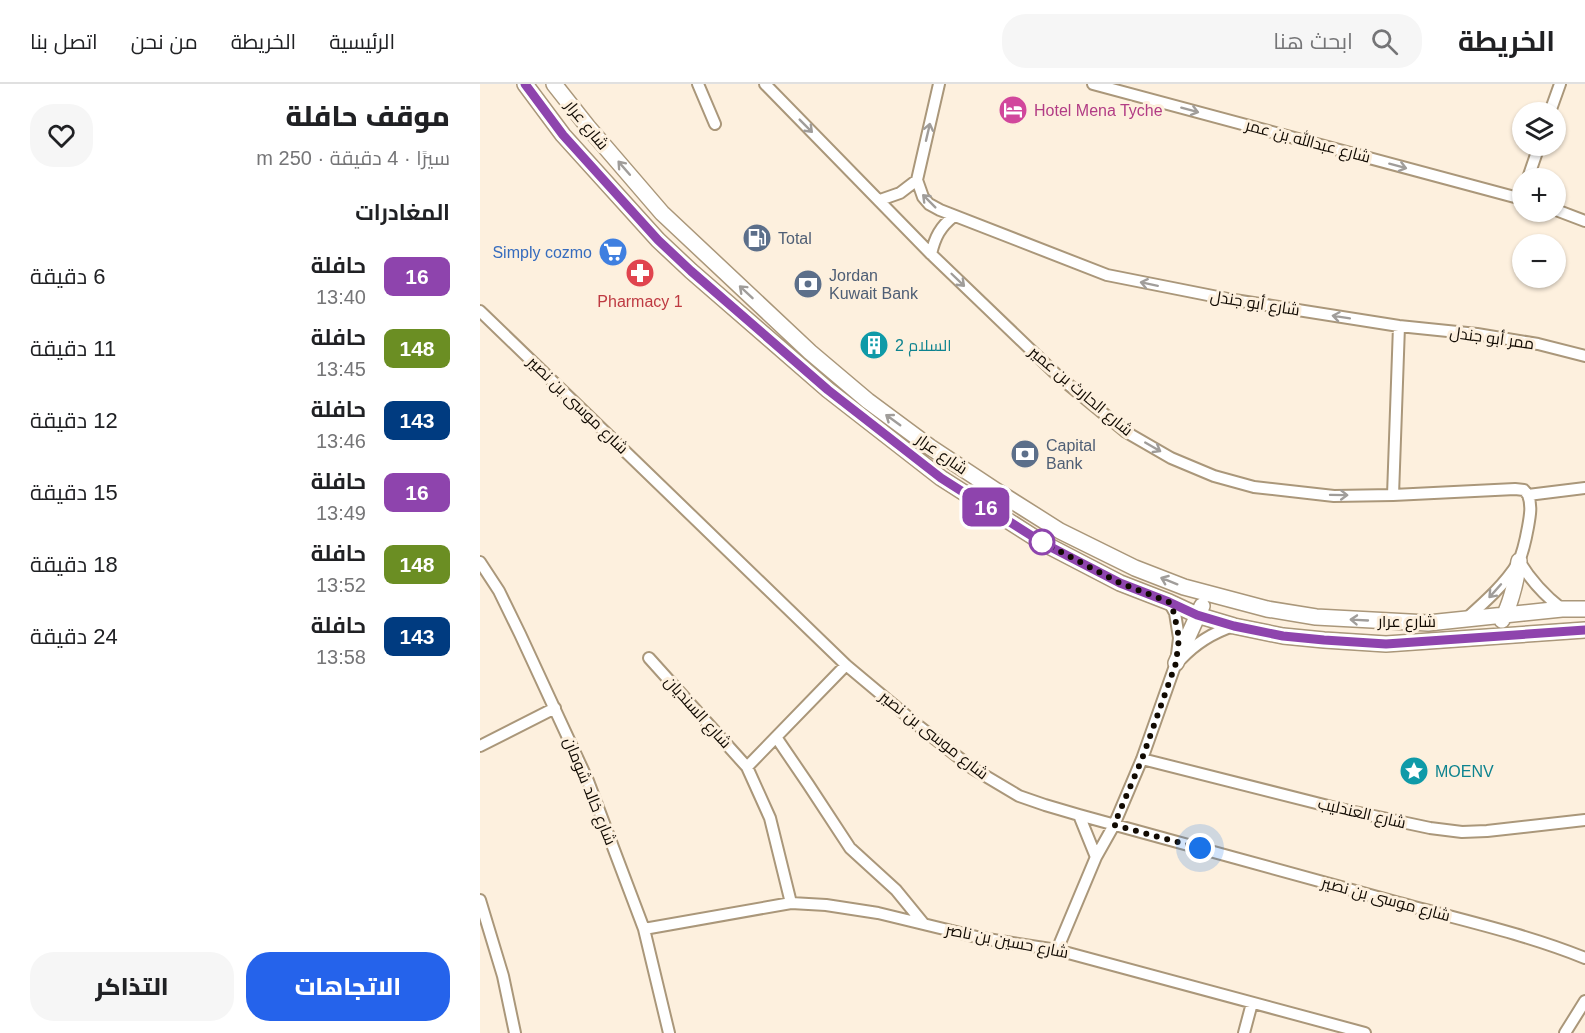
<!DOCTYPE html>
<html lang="ar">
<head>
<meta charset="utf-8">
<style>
  body { margin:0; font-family:Helvetica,Cairo,sans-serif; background:#f6f6f6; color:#202124; direction:rtl; height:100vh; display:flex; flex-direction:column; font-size:22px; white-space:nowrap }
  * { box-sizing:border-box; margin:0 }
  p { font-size:20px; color:#757577 }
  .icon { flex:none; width:33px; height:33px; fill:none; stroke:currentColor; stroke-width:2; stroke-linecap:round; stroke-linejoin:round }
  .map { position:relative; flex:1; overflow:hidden; direction:ltr }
  .details { display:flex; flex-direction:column; background:#fff; width:480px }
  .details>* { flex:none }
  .badge { padding:0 12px; border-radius:9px; font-size:21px; line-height:39px }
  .buttons { position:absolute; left:1032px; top:18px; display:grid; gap:12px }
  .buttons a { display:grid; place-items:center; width:54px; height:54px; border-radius:50%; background:#fff; box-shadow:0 2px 4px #0004; font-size:30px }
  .you { position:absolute; width:30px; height:30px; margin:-15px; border:4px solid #fff; border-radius:50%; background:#1a73e8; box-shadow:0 0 0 9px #1a73e833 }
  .map>.badge { position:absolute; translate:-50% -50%; box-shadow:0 0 0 3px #fff }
  h2 { padding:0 30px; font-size:22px; line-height:54px }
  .round { display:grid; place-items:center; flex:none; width:63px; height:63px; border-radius:24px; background:#f6f6f6 }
  .head { display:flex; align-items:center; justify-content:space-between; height:102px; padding:0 30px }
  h1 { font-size:28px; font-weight:800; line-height:45px }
  .primary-button { display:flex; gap:12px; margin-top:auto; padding:12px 30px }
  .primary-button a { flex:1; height:69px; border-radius:24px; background:#2563eb; color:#fff; font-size:24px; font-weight:800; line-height:69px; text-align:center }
  .primary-button a+a { background:#f6f6f6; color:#202124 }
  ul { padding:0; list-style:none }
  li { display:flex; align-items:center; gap:18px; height:72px; padding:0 30px }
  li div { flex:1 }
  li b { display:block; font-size:22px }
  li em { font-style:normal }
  li .badge { min-width:66px; font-weight:700; text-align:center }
  header { display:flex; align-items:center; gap:36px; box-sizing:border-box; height:84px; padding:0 30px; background:#fff; border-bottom:2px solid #e0e0e0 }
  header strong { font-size:28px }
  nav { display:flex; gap:33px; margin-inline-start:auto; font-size:21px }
  .search { width:420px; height:54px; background:#f6f6f6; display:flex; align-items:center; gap:15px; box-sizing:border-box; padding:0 21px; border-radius:24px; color:#757577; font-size:22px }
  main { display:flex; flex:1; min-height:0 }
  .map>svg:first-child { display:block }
</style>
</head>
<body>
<header>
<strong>الخريطة</strong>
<div class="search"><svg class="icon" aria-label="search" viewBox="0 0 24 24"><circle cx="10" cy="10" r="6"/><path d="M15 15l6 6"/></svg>ابحث هنا</div>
<nav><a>الرئيسية</a><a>الخريطة</a><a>من نحن</a><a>اتصل بنا</a></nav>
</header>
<main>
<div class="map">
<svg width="1105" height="949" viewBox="0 0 1105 949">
  <rect width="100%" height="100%" fill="#fdf0de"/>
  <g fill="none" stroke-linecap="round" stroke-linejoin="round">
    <!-- minor casing -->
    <g stroke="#aa977a" stroke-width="14">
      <path id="minor" d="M218,0L235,40
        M285,0L451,170L578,292L646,348L691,374L734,392L774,403L854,412L913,411L1035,405L1044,406L1048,411L1105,404
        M459,0L437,96L443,113L449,120L460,126L627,191L748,215L919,242L997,250L1058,260L1105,272
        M613,0L1042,115
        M1070,28L1080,0
        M1048,94L1059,62
        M400,116L420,109L437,96
        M1076,126L1105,137
        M451,170C455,153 460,143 474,132
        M0,227L366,581L440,643L492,684L539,712L565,721L599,731C703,760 808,788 912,817C977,835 1043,849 1105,874
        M913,411L919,242
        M1039,477C1051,497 1064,511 1082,525
        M0,478L19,507L40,550L108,697L164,845L189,949
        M987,534C1006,517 1025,500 1038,479C1043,469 1046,454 1048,443C1050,432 1052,421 1048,411
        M169,574L267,683L290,734L311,819
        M701,575C716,559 732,549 753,542
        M296,653L328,700L370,764L416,806L443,839
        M0,662L75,624
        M662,675L856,724L950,744L982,748L1007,747L1105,736
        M267,683L366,581
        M599,731L616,773
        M0,816L23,892L35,949
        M164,845L311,819L346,821L398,829L501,854L577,866L885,949
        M577,866L616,773L634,741L662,675L696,579L699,554L695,529L689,518
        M764,949L772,919
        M1085,949L1105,917"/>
    </g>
    <!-- secondary casing -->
    <g stroke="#aa977a" stroke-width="18">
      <path id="secondary" d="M45,0L83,51L178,156L211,187L348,306L461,394L563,459L640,499L689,518L717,531L754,542L803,552L844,556L906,560L1105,546
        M74,0L108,43L182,129L330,268L388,317L450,363L515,406L580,447L655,484L704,503L787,525L836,533L948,539L1082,525H1105
        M1022,536C1032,517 1036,498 1039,477
        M696,579L722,522"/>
    </g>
    <!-- minor -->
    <use href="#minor" stroke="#fff" stroke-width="10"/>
    <!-- secondary -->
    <use href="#secondary" stroke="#fff" stroke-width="15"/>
  </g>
  <!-- one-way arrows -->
  <defs><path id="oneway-shaft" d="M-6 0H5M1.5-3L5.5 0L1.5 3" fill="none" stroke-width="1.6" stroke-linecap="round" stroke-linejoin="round" transform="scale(1.5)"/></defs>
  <g stroke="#a09d9a">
    <use href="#oneway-shaft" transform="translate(710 26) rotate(15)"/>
    <use href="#oneway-shaft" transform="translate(326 42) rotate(45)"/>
    <use href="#oneway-shaft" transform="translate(448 48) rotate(-77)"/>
    <use href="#oneway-shaft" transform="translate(918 82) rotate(15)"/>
    <use href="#oneway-shaft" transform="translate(144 84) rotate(-131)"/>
    <use href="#oneway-shaft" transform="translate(449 117) rotate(-135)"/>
    <use href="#oneway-shaft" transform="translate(478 196) rotate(44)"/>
    <use href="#oneway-shaft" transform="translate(669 200) rotate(-168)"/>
    <use href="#oneway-shaft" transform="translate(266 208) rotate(-137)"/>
    <use href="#oneway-shaft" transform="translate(861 233) rotate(-171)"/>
    <use href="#oneway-shaft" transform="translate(413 336) rotate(-144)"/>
    <use href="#oneway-shaft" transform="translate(673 363) rotate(30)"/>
    <use href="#oneway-shaft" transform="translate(859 411) rotate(1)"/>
    <use href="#oneway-shaft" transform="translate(689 497) rotate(-158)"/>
    <use href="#oneway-shaft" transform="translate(1015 507) rotate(132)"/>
    <use href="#oneway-shaft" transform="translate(879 536) rotate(-177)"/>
  </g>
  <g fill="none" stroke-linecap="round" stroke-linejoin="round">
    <!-- line casing -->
    <g stroke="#fff" stroke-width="14">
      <path id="line" d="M45,0L83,51L178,156L211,187L348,306L461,394L563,459L640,499L689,518L717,531L754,542L803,552L844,556L906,560L1105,546"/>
    </g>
    <!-- line -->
    <use href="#line" stroke="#8e44ad" stroke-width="9"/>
    <!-- walk -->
    <path stroke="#110a02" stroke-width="6" stroke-dasharray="0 10.8" d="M562,458L640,499L689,518L694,529L699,554L696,579L662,675L634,741L720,764"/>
  </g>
  <!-- icons -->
  <defs>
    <g id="hotel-disc" transform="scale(1.5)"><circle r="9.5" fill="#d1479c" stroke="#fdf0de"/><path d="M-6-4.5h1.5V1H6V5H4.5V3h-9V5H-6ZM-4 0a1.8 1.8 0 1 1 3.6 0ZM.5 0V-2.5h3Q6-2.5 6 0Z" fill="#fff"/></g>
    <g id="fuel-disc" transform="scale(1.5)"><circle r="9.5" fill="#5c6f8a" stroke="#fdf0de"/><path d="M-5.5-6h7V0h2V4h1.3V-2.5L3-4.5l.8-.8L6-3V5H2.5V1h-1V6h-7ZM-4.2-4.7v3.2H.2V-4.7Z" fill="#fff"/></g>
    <g id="supermarket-disc" transform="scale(1.5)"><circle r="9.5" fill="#3f7fe0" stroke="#fdf0de"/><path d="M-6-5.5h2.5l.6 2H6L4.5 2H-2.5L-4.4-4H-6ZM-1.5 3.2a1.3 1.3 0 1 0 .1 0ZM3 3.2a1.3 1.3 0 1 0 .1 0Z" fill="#fff"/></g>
    <g id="pharmacy-disc" transform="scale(1.5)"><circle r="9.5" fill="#e0444e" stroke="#fdf0de"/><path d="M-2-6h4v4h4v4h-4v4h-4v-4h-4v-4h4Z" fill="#fff"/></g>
    <g id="bank-disc" transform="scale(1.5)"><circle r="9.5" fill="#5c6f8a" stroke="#fdf0de"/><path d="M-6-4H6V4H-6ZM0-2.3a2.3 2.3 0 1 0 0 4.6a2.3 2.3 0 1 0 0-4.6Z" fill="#fff"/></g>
    <g id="building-disc" transform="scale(1.5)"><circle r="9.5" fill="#0f9aa8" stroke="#fdf0de"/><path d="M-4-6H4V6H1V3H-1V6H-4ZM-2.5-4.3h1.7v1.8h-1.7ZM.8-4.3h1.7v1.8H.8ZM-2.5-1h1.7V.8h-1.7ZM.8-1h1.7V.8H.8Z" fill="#fff"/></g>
    <g id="sight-disc" transform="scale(1.5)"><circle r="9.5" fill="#0f9aa8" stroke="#fdf0de"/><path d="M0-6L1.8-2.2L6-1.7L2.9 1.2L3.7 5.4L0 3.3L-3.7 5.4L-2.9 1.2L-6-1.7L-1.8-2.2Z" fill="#fff"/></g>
  </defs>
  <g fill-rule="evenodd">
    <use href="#hotel-disc" x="533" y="26"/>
    <use href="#fuel-disc" x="277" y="154"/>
    <use href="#supermarket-disc" x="133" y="168"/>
    <use href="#pharmacy-disc" x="160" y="189"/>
    <use href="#bank-disc" x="328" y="200"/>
    <use href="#building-disc" x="394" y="261"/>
    <use href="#bank-disc" x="545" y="370"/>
    <use href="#sight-disc" x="934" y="687"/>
  </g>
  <!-- markers -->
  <circle fill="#fff" stroke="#8e44ad" stroke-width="3" cx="562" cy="458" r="12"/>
  <g text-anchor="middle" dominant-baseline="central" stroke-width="6" stroke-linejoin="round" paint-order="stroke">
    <!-- hotel labels -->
    <g font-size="16" fill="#b23c85" stroke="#fdf0de" text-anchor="start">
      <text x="554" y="26">Hotel Mena Tyche</text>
    </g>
    <!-- street labels -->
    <g font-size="16" fill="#110a02" stroke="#fdf0de">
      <text transform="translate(107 41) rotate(51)">شارع عرار</text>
      <text transform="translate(828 57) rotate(15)">شارع عبدالله بن عمر</text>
      <text transform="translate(775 219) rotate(9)">شارع أبو جندل</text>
      <text transform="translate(1012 254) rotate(8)">ممر أبو جندل</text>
      <text transform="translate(601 307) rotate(40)">شارع الحارث بن عمير</text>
      <text transform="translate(98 321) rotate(44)">شارع موسى بن نصير</text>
      <text transform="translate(462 370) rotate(35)">شارع عرار</text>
      <text x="927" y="537">شارع عرار</text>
      <text transform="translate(218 628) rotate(48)">شارع السنديان</text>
      <text transform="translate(454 651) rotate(38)">شارع موسى بن نصير</text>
      <text transform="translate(110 707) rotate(68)">شارع خالد شومان</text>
      <text transform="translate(882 729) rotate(13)">شارع العندليب</text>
      <text transform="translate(906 815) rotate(15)">شارع موسى بن نصير</text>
      <text transform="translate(527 857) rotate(11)">شارع حسين بن ناصر</text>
    </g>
    <!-- service labels -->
    <g font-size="16" fill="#4e5e75" stroke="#fdf0de" text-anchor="start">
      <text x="298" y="154">Total</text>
      <text x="349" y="191">Jordan<tspan x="349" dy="18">Kuwait Bank</tspan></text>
      <text x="566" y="361">Capital<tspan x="566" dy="18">Bank</tspan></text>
    </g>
    <!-- shop labels -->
    <g font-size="16" fill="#366cbe" stroke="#fdf0de" text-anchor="end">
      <text x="112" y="168">Simply cozmo</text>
    </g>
    <!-- health labels -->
    <g font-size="16" fill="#be3a42" stroke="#fdf0de">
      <text x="160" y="217">Pharmacy 1</text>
    </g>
    <!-- culture labels -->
    <g font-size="16" fill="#0d838f" stroke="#fdf0de" text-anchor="start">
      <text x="415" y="261">السلام 2</text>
      <text x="955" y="687">MOENV</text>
    </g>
  </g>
</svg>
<div class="buttons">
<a><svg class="icon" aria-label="layers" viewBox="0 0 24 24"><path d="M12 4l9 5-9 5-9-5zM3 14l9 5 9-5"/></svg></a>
<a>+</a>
<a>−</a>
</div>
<div class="you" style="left:720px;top:764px"></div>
<b class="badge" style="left:506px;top:423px;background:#8e44ad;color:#fff">16</b>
</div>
<section class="details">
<div class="head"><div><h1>موقف حافلة</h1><p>سيرًا · 4 دقيقة · 250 m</p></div><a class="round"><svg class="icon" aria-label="heart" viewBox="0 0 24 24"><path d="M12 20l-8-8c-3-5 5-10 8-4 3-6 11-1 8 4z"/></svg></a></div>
<h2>المغادرات</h2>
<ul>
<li><span class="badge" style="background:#8e44ad;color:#fff">16</span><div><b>حافلة</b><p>13:40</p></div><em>6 دقيقة</em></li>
<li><span class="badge" style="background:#6b8e23;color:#fff">148</span><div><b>حافلة</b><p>13:45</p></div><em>11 دقيقة</em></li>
<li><span class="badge" style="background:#003b80;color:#fff">143</span><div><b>حافلة</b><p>13:46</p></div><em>12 دقيقة</em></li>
<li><span class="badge" style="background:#8e44ad;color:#fff">16</span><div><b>حافلة</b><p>13:49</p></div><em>15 دقيقة</em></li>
<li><span class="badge" style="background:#6b8e23;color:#fff">148</span><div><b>حافلة</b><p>13:52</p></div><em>18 دقيقة</em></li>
<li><span class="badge" style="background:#003b80;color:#fff">143</span><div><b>حافلة</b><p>13:58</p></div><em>24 دقيقة</em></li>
</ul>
<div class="primary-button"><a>الاتجاهات</a><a>التذاكر</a></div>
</section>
</main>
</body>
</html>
